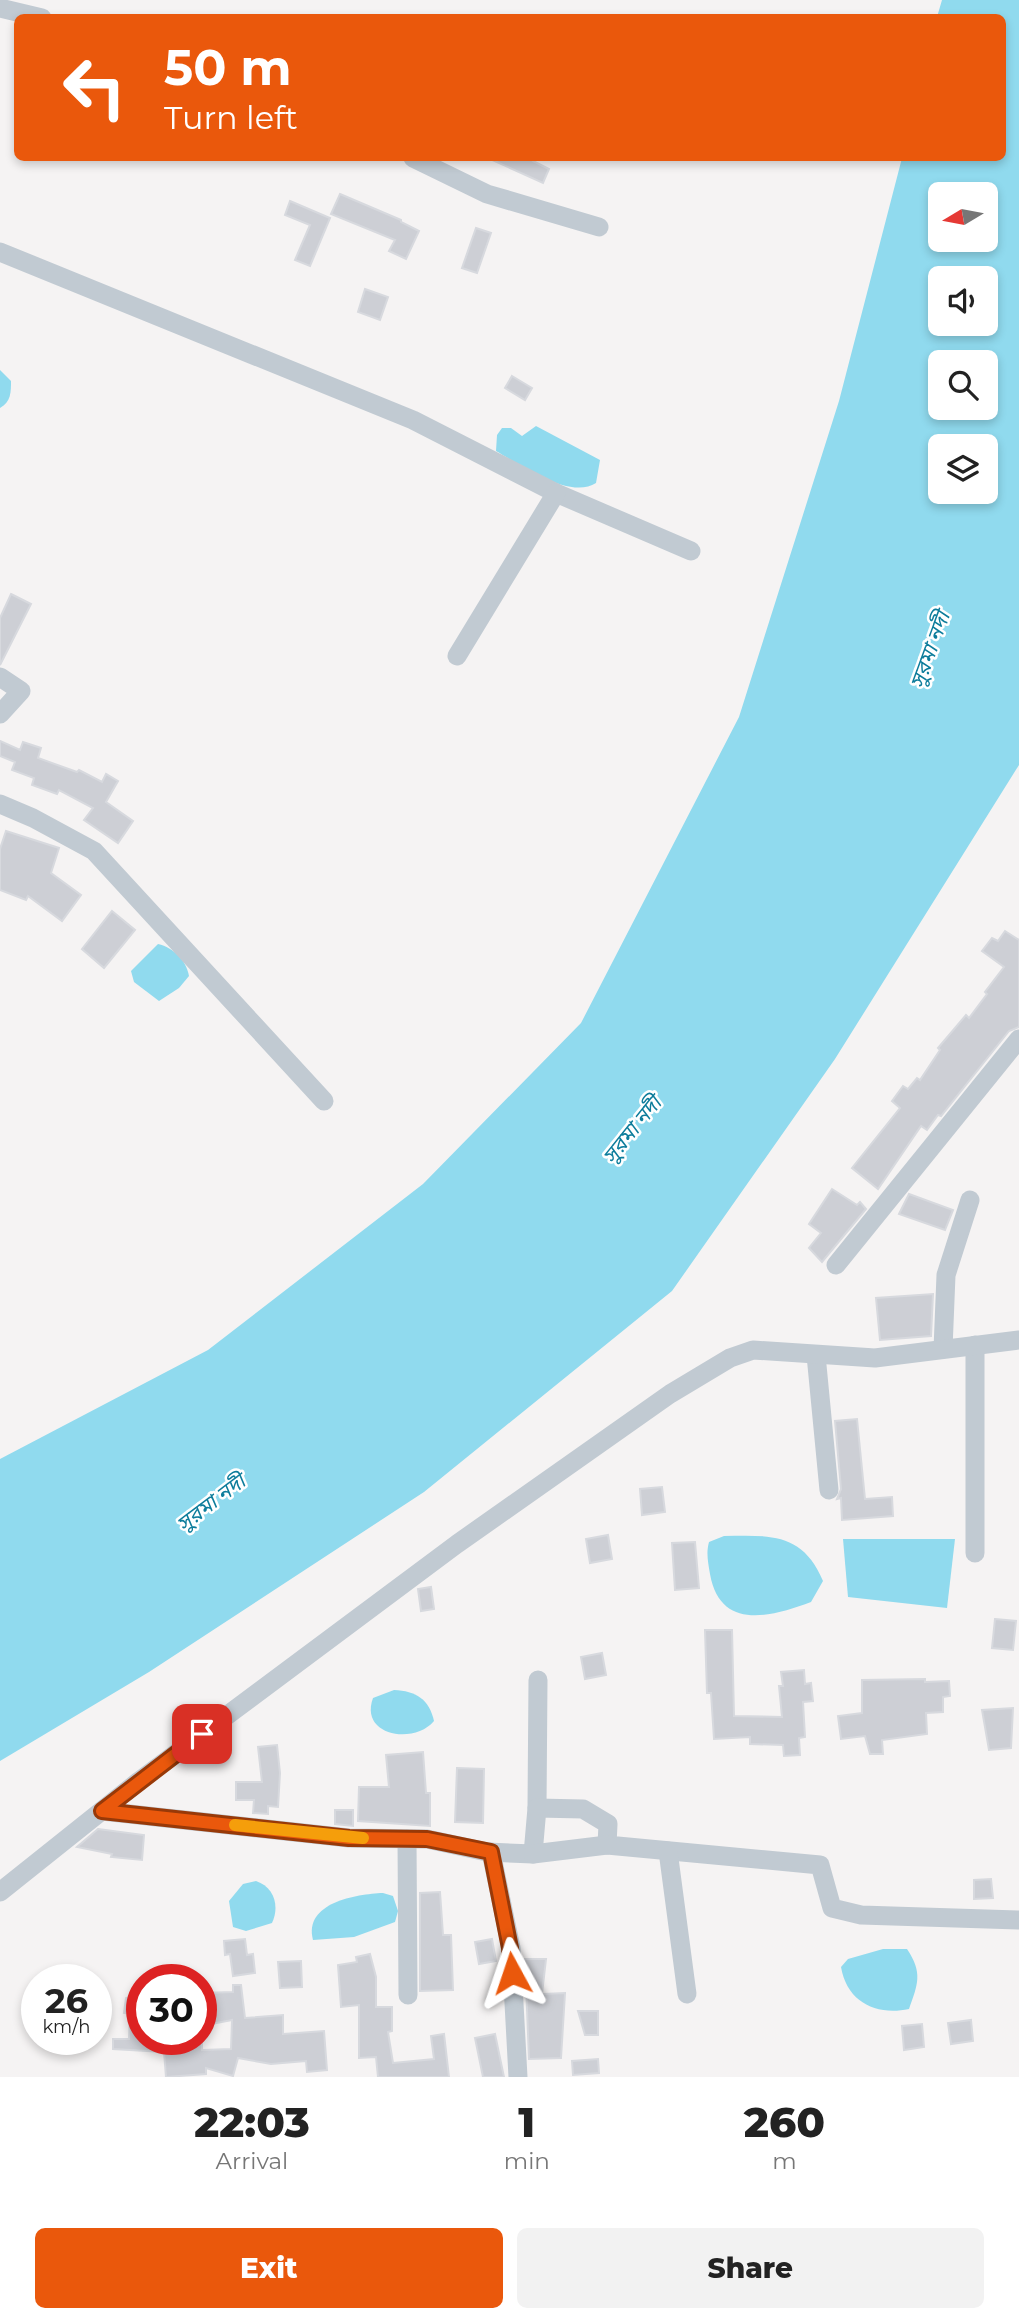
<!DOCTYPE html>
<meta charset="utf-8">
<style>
body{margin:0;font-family:Montserrat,"Noto Sans Bengali",sans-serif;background:#f2f2f2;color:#222;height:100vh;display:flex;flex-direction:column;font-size:26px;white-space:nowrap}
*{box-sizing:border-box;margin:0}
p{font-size:23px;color:#767676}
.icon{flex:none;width:38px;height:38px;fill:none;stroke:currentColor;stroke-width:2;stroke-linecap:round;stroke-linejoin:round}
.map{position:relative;height:2077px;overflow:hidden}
.sheet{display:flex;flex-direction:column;background:#fff;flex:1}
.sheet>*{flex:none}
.banner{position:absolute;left:14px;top:14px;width:992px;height:147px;border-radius:10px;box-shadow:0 4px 10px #0003;background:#ea580c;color:#fff;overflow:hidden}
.needle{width:46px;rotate:260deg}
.buttons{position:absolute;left:928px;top:182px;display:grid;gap:14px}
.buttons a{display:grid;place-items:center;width:70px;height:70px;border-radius:10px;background:#fff;box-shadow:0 4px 10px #0003;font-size:35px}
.speed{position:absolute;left:21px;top:1964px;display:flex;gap:14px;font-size:35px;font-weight:700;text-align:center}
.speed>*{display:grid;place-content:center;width:91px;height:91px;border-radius:50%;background:#fff;box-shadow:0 4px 10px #0003;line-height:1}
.speed small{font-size:18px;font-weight:400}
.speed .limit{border:10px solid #d22;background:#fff;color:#111}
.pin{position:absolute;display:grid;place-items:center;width:60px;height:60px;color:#fff;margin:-30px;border-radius:14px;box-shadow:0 4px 10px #0006}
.me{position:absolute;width:77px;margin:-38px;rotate:355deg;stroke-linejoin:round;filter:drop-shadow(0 0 5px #0008)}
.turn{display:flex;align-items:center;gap:24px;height:147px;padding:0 35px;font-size:32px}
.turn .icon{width:91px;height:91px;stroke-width:2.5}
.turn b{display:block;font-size:49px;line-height:60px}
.eta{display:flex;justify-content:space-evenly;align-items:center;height:119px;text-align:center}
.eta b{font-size:42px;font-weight:800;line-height:49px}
.action{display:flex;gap:14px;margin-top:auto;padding:14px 35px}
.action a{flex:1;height:80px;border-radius:10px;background:#ea580c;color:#fff;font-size:28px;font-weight:800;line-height:80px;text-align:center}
.action a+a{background:#f2f2f2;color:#222}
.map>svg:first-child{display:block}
.water{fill:#90daee;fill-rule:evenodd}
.building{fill:#cdcfd5;stroke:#d7d9de;stroke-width:2}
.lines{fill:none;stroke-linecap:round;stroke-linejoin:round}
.minor{stroke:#c1cad2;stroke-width:19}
.route-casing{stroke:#983908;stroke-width:18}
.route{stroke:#ea580c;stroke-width:12}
.slow{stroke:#f59e0b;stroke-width:12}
.labels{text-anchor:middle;stroke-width:5;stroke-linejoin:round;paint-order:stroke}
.water-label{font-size:21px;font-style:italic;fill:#0c7c9b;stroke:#fff}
</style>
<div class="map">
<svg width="1019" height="2077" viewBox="0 0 1019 2077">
<rect width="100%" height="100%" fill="#f5f3f3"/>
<g class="water">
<path d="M942,0H1019V765L835,1059L672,1291L424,1492L149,1672L0,1761V1459L208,1350L423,1184L581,1023L739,717L839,401L902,158H1003V18L937,17ZM985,194V240H940V194ZM985,278V324H940V278ZM985,362V408H940V362ZM985,446V492H940V446Z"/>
<path d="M0,370L11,381C11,392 11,402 0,408Z"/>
<path d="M536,426L600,460L596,483C570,500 520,465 496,451L497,435L502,428H511L522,436Z"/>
<path d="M158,944C174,948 186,960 189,976L179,988L159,1001L134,982L131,971Z"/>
<path d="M724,1536C771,1535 803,1533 823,1581L811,1602C771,1617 720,1631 710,1574C708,1562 706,1553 709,1542Z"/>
<path d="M843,1539H955L947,1608L848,1597Z"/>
<path d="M394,1690C416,1691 429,1699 434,1721C414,1745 359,1736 373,1698Z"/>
<path d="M256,1881C274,1887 280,1906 272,1923L246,1931L233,1927L229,1901L243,1884Z"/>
<path d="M383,1893L393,1896L398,1911L395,1922L354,1937L313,1940C303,1903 356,1894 383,1893Z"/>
<path d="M883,1949H907C923,1973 918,1984 909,2009C876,2016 847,2002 841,1967L848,1959Z"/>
</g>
<g class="building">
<path d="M488,158H534L533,161L549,169L543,183Z"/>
<path d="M340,194L401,220V222L419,231L406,259L389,251L395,240L331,214Z"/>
<path d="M290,201L330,218L310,266L295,260L310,225L285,215Z"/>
<path d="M476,228L491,233L477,273L462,268Z"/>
<path d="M365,289L388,297L380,320L358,312Z"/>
<path d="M512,376L532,388L525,400L505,388Z"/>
<path d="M11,594L31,604L0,665V618Z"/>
<path d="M0,741L20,750L23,742L41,748L38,758L77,772L79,770L102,782L106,774L118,781L106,802L133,821L118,843L84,820L93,808L59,790L57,794L32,785L34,778L12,770L15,762L0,756Z"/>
<path d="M6,831L59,848L51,873L81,895L62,921L28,896L26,900L0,890V849Z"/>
<path d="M112,911L135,930L104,968L82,949Z"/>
<path d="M1005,931L1019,940V1027L1009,1031L941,1116L938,1115L927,1130L921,1126L878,1189L852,1168L900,1108L892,1101L903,1086L908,1089L917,1078L920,1080L940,1050L938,1048L966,1015L969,1018L987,994L985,992L1004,967L982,951L992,938L998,941Z"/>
<path d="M832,1189L857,1205L860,1202L866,1209L822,1262L809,1248L821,1233L809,1224Z"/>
<path d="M909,1194L953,1210L945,1230L899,1214Z"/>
<path d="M933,1294L931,1336L880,1340L876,1298Z"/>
<path d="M857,1419L865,1499L892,1497L893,1516L842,1520L841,1498L837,1499L841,1489L835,1421Z"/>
<path d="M662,1487L665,1512L642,1515L640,1489Z"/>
<path d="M608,1535L612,1559L590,1563L586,1539Z"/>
<path d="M695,1542L699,1588L675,1590L672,1543Z"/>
<path d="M431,1587L434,1609L421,1611L418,1589Z"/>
<path d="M995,1619L1016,1621L1013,1650L992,1648Z"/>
<path d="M705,1630H732L734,1716L782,1717L779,1686H783L781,1672L804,1670L805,1684L811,1683L813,1701L803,1702L805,1737L799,1738L800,1755L784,1756L783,1745L750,1744V1737L714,1739L711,1693H707Z"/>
<path d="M602,1653L606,1675L585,1679L581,1657Z"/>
<path d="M925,1679V1682L949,1681L950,1696L943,1697V1712L926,1713L927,1734L882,1740L883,1754H870L865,1736L841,1739L838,1716L862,1713V1680Z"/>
<path d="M1013,1708L1011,1748L989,1750L982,1710Z"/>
<path d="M277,1745L280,1773L278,1807L268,1806V1814L253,1813L254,1800H236V1782H262L258,1747Z"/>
<path d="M423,1752L426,1793H430V1826L358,1821L359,1787H389L386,1755Z"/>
<path d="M457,1768L484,1769L483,1823L455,1822Z"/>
<path d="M335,1810H353V1826L335,1824Z"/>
<path d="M98,1829L144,1835L142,1860L111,1857L112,1854L77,1847Z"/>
<path d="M991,1879L993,1898L974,1899V1880Z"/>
<path d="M440,1892L443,1935H451L453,1990L420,1991V1893Z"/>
<path d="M245,1939L247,1955L253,1954L255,1973L233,1976L230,1954L225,1955L224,1941Z"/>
<path d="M492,1939L496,1961L479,1964L475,1942Z"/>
<path d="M370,1954L376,1977V2007H392V2031L388,2032L393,2063L434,2059L431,2036L444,2034L449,2077H378L376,2057L359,2058V2005L341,2007L338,1965L357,1962L356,1957Z"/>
<path d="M525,1959H546L542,1994L565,1993L561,2058L529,2059Z"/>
<path d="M301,1961L302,1987L280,1988L278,1962Z"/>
<path d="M233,1985H241L245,2018L283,2015V2034L324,2031L327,2070L307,2072L306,2061L271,2064L238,2058L233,2076L206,2068V2074L166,2077L164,2052L113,2049V2039H129L130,2014L124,2013L126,1998L131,1997H142V2039H202V2050L231,2049L232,2020L201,2026V1993L233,1992Z"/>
<path d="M578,2011H598V2035H585Z"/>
<path d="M971,2020L973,2041L951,2044L948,2023Z"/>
<path d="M922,2024L924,2047L904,2050L902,2026Z"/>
<path d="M495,2034L504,2077H483L475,2038Z"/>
<path d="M598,2059L599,2073L573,2075L572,2061Z"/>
</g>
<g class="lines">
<g class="minor">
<path d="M0,8L42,18"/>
<path d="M413,158L487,194L599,227"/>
<path d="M0,252L413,420L556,493L691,551"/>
<path d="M457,656L556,493"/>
<path d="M0,677L21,691L0,714"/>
<path d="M0,804L33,818L94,851L324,1101"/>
<path d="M836,1265L1019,1039"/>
<path d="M975,1345V1553"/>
<path d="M943,1349L946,1275L970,1200"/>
<path d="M816,1355L829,1490"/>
<path d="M537,1808L538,1680"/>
<path d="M102,1811L349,1838L427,1839L487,1852L533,1854L537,1808L583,1809L608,1824L607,1845L820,1865L832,1908L861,1915L1019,1920"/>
<path d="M407,1839L408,1995"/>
<path d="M668,1851L687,1994"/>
<path d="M491,1852L511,1948L518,2077"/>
<path d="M533,1854L607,1845"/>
<path d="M0,1892L139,1781L457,1544L670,1394L730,1358L753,1350L875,1358L1019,1340"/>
</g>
</g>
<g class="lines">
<defs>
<path id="route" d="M202,1734L102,1811L349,1838L427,1839L491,1852L510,1948L512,1973"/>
</defs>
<use href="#route" class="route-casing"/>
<use href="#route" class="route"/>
<path class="slow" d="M235,1825L363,1838"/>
</g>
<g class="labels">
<g class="water-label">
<text transform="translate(930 650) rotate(-70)" y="7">সুরমা নদী</text>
<text transform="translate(632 1130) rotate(-51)" y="7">সুরমা নদী</text>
<text transform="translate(211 1503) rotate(-37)" y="7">সুরমা নদী</text>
</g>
</g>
</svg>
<div class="buttons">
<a><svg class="needle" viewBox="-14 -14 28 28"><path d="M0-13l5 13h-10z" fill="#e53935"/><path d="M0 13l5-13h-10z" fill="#767676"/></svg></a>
<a><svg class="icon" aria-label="sound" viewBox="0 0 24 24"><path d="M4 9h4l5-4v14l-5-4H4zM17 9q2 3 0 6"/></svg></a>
<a><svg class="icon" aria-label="search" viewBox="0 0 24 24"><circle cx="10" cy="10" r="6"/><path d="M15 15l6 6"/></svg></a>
<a><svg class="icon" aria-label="layers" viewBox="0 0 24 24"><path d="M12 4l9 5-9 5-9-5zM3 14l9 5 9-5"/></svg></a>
</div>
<div class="speed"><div>26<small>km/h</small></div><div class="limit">30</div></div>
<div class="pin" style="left:202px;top:1734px;background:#d93025"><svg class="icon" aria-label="arrive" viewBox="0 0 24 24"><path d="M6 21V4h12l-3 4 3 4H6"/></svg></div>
<svg class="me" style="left:512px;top:1973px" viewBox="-20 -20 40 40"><path d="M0-17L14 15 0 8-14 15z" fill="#ea580c" stroke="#fff" stroke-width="4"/></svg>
<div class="banner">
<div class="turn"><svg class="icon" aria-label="left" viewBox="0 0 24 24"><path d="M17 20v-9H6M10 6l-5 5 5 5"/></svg><div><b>50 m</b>Turn left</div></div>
</div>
</div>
<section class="sheet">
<div class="eta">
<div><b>22:03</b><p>Arrival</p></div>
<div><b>1</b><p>min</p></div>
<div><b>260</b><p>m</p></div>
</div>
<div class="action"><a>Exit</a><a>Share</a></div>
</section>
